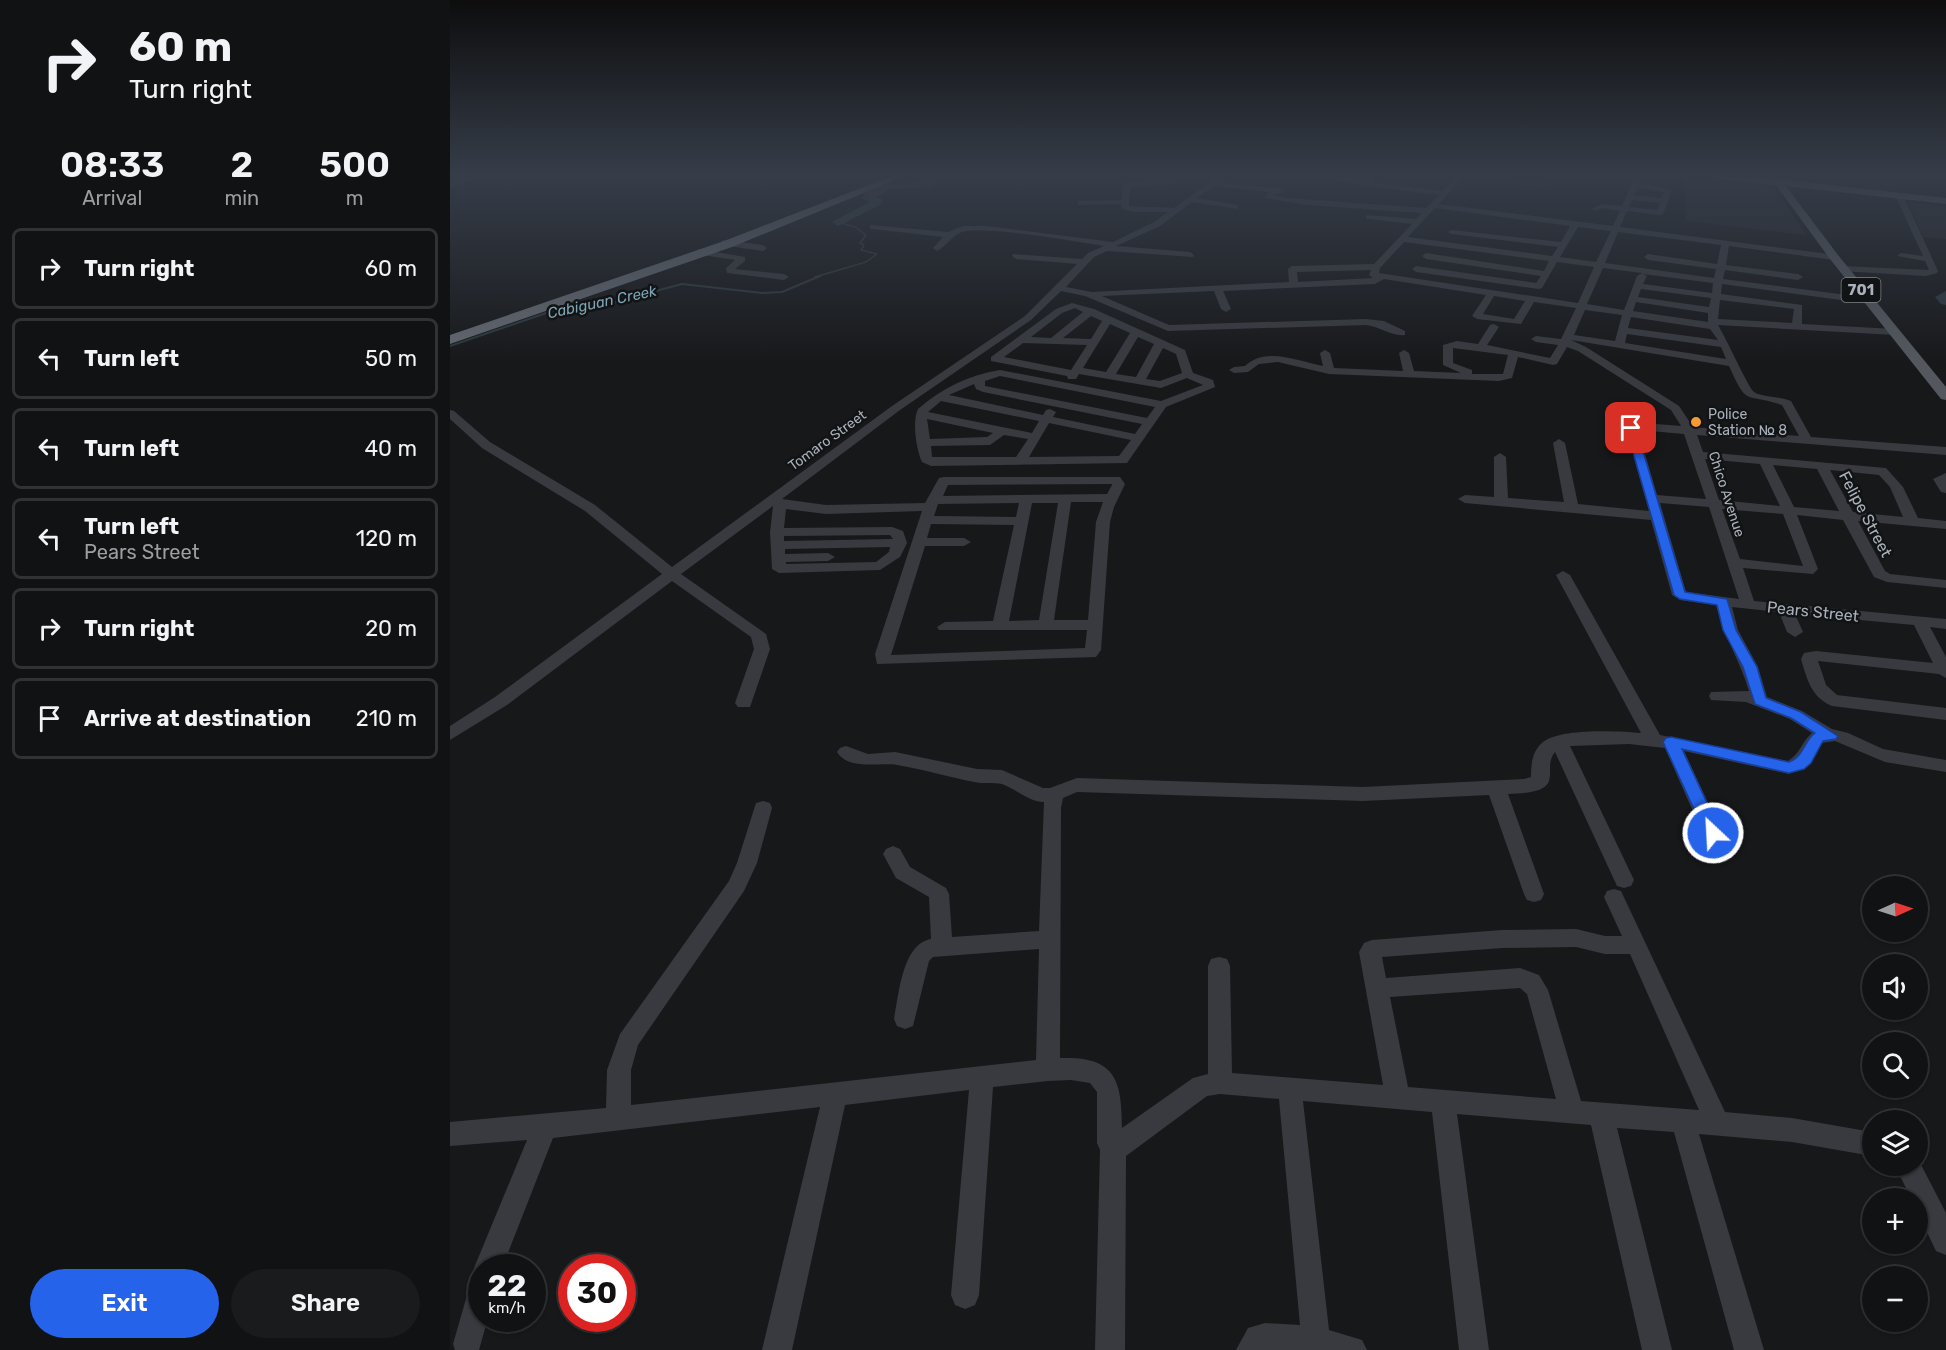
<!DOCTYPE html>
<meta charset="utf-8">
<style>
body{margin:0;font-family:Rubik,sans-serif;background:#1a1b1d;color:#f1f3f6;height:100vh;display:flex;flex-direction:column;font-size:22px;white-space:nowrap}
*{box-sizing:border-box;margin:0}
p{font-size:20px;color:#9c9ea0}
.icon{flex:none;width:33px;height:33px;fill:none;stroke:currentColor;stroke-width:2;stroke-linecap:round;stroke-linejoin:round}
.map{position:relative;flex:1;overflow:hidden}
.panel{display:flex;flex-direction:column;background:#111214;width:450px}
.panel>*{flex:none}
.guide{background:#111214;color:#f1f3f6;overflow:hidden}
.needle{width:39px;rotate:87deg}
.tools{position:absolute;left:1412px;top:876px;display:grid;gap:12px}
.tools a{display:grid;place-items:center;width:66px;height:66px;border-radius:50%;background:#111214;box-shadow:0 2px 4px #0004,0 0 0 2px #303234;font-size:30px}
.speed{position:absolute;left:18px;top:1254px;display:flex;gap:12px;font-size:30px;font-weight:700;text-align:center}
.speed>*{display:grid;place-content:center;width:78px;height:78px;border-radius:50%;background:#111214;box-shadow:0 2px 4px #0004,0 0 0 2px #303234;line-height:1}
.speed small{font-size:15px;font-weight:400}
.speed .limit{border:9px solid #d22;background:#fff;color:#111}
.pin{position:absolute;display:grid;place-items:center;width:51px;height:51px;color:#fff;margin:-26px;border-radius:12px;box-shadow:0 3px 9px #0006}
.me{position:absolute;width:66px;margin:-33px;rotate:335deg;stroke-linejoin:round;filter:drop-shadow(0 0 4px #0008)}
.turn{display:flex;align-items:center;gap:21px;height:126px;padding:0 30px;font-size:27px}
.turn .icon{width:78px;height:78px;stroke-width:2.5}
.turn b{display:block;font-size:42px;line-height:51px}
.eta{display:flex;justify-content:space-evenly;align-items:center;height:102px;text-align:center}
.eta b{font-size:36px;font-weight:600;line-height:42px}
.action{display:flex;gap:12px;margin-top:auto;padding:12px 30px}
.action a{flex:1;height:69px;border-radius:36px;background:#2563eb;color:#fff;font-size:24px;font-weight:600;line-height:69px;text-align:center}
.action a+a{background:#1a1b1d;color:#f1f3f6}
ul{padding:0;list-style:none}
li{display:flex;align-items:center;gap:18px;height:81px;margin:0 12px 9px;padding:0 18px;border:3px solid #303234;border-radius:9px}
li div{flex:1}
li b{display:block;font-size:22px}
li em{font-style:normal}
main{display:flex;flex:1;min-height:0}
.map>svg:first-child{display:block}
.built{fill:#232427}
.lines{fill:none;stroke-linecap:round;stroke-linejoin:round}
.stream-far1{stroke:#2d393e;stroke-width:1.5}
.stream{stroke:#2d393e;stroke-width:2}
.river{fill:#2d393e;fill-rule:evenodd}
.minor{fill:#383a3f;fill-rule:evenodd}
.major{fill:#54585e;fill-rule:evenodd}
.highway{fill:#646970;fill-rule:evenodd}
.route{fill:#2563eb;stroke:#184099;stroke-width:1.5}
.poi-dot{fill:#f79a32;stroke:#121315;stroke-width:2}
.labels{text-anchor:middle;stroke-width:5;stroke-linejoin:round;paint-order:stroke}
.far-poi-label{font-size:14px;fill:#a9b1ba;stroke:#121315;text-anchor:start}
.far-street-label{font-size:14px;fill:#a9b1ba;stroke:#121315}
.shield{fill:#121315;stroke:#7c8288;stroke-width:1.5}
.shield-label{font-size:15px;font-weight:bold;fill:#a9b1ba}
.far-water-label{font-size:15px;font-style:italic;fill:#7fa4b5;stroke:#121315}
.street-label{font-size:16px;fill:#a9b1ba;stroke:#121315}
</style>
<main>
<section class="panel">
<div class="guide">
<div class="turn"><svg class="icon" aria-label="right" viewBox="0 0 24 24"><path d="M7 20v-9h11M14 6l5 5-5 5"/></svg><div><b>60 m</b>Turn right</div></div>
</div>
<div class="eta">
<div><b>08:33</b><p>Arrival</p></div>
<div><b>2</b><p>min</p></div>
<div><b>500</b><p>m</p></div>
</div>
<ul>
<li><svg class="icon" aria-label="right" viewBox="0 0 24 24"><path d="M7 20v-9h11M14 6l5 5-5 5"/></svg><div><b>Turn right</b></div><em>60 m</em></li>
<li><svg class="icon" aria-label="left" viewBox="0 0 24 24"><path d="M17 20v-9H6M10 6l-5 5 5 5"/></svg><div><b>Turn left</b></div><em>50 m</em></li>
<li><svg class="icon" aria-label="left" viewBox="0 0 24 24"><path d="M17 20v-9H6M10 6l-5 5 5 5"/></svg><div><b>Turn left</b></div><em>40 m</em></li>
<li><svg class="icon" aria-label="left" viewBox="0 0 24 24"><path d="M17 20v-9H6M10 6l-5 5 5 5"/></svg><div><b>Turn left</b><p>Pears Street</p></div><em>120 m</em></li>
<li><svg class="icon" aria-label="right" viewBox="0 0 24 24"><path d="M7 20v-9h11M14 6l5 5-5 5"/></svg><div><b>Turn right</b></div><em>20 m</em></li>
<li><svg class="icon" aria-label="arrive" viewBox="0 0 24 24"><path d="M6 21V4h12l-3 4 3 4H6"/></svg><div><b>Arrive at destination</b></div><em>210 m</em></li>
</ul>
<div class="action"><a>Exit</a><a>Share</a></div>
</section>
<div class="map">
<svg width="1496" height="1350" viewBox="0 0 1496 1350">
<rect width="100%" height="100%" fill="#17181a"/>
<g class="built">
<path d="M1017,176H1100L1094,187L1016,178Z"/>
<path d="M1234,177L1323,186L1356,235L1236,221Z"/>
<path d="M1458,202L1496,206V239L1473,237Z"/>
</g>
<g class="lines">
<path class="stream-far1" d="M365,277L416,262L427,254L411,250L414,245L410,243L416,235L405,227L388,222"/>
<path class="stream" d="M0,346L105,310L146,303H161L232,284L312,293L332,292L370,276"/>
<g class="river">
<path d="M484,176H496L480,187L441,189L427,197L433,200L430,205L388,226L382,222L420,202L411,198C436,175 460,190 484,176Z"/>
<path d="M1496,291V305L1491,304L1485,297Z"/>
</g>
<g class="minor">
<path d="M23,176H32L0,188V184Z"/>
<path d="M768,176H776L769,182L833,189V193L823,195L838,198L976,208L989,195L912,185L876,178L880,176L912,180L917,176H924L918,182L993,191L1007,176H1014L989,204L1163,226L1170,211L1152,208L1146,211L1142,209L1151,204L1172,206L1185,176H1192L1189,183L1222,190L1214,213L1210,215L1177,211L1170,227L1387,255V259L1384,260L1279,246L1276,265L1348,274L1353,277L1348,280L1275,270L1273,279L1420,298L1425,301L1420,304L1272,284L1271,294L1352,305V324L1445,329L1450,332L1445,335L1268,325C1275,336 1299,389 1304,392C1314,398 1330,396 1341,401L1361,437L1496,447V455L1247,435L1253,452L1436,468L1453,487L1468,518L1496,521V529L1408,521L1435,571L1440,574L1496,580V588L1437,582L1424,577L1393,520L1347,515L1368,569L1363,574L1293,568L1304,601L1496,619V629L1480,627L1496,657V678L1489,674L1368,661L1376,685L1387,695L1496,708V720L1382,706C1361,697 1357,679 1351,659L1354,653L1366,651L1483,663L1464,625L1345,614L1353,632L1345,637L1337,632L1329,612L1282,607L1288,630L1308,667L1317,697L1352,711L1382,729L1398,733L1433,749L1496,760V772L1435,762L1385,741L1372,743L1358,766L1339,774L1234,751L1280,850L1277,855L1270,858L1263,855L1260,850L1215,748L1179,744L1120,746L1184,880L1181,886L1174,888L1167,886L1105,752C1097,762 1102,770 1099,781C1095,794 1068,793 1058,794L1094,894L1091,900L1084,902L1077,900L1074,894L1039,795L913,801L627,792L613,798L611,808L610,1058C665,1056 672,1079 672,1128L743,1078L758,1074V966L761,959L769,957L777,959L780,966L782,1073L933,1085L909,952L914,943L922,940L1052,930L1126,929L1155,936H1172L1154,897L1157,891L1164,889L1171,891L1275,1112L1342,1118L1422,1132V1156L1342,1142L1249,1134L1314,1350H1284L1224,1132L1167,1128L1222,1350H1192L1141,1125L1007,1114L1039,1350H1009L982,1112L853,1101L879,1330L912,1340L917,1350H786L798,1328L815,1323L850,1325L829,1099L770,1094L757,1096L676,1156L675,1350H645L650,1150L647,1143V1092L640,1083L621,1080L598,1081L543,1087L529,1295L525,1305L515,1309L505,1305L501,1295L519,1090L395,1105L342,1350H312L370,1107L103,1138L52,1268H32V1318H38L29,1350H5L3,1344L22,1278L27,1276L24,1268L77,1140L0,1146V1122L156,1108L157,1070L170,1034L279,881L287,863L306,803L313,801L320,803L322,808L307,863L294,891L188,1045L181,1070V1105L586,1060L589,949L483,957L479,961L463,1026L455,1029L447,1026L444,1019C449,995 452,944 481,939L479,897L446,878L433,854L436,849L443,846L450,849L460,867L496,888L499,894L502,937L589,931L594,802C579,802 566,789 552,784C543,782 533,784 524,782C498,777 473,769 447,765C430,762 399,771 387,752L390,748L396,746L418,754L445,752L527,769L552,770L593,788H600L627,778L913,787L1074,779L1081,777C1081,764 1082,751 1093,742C1112,728 1168,731 1191,733L1106,575L1113,571L1120,575L1210,735L1338,761C1350,754 1352,741 1362,733L1340,719L1296,702L1261,700L1259,696L1261,692L1299,691C1290,661 1274,636 1266,605L1230,600L1222,595L1201,520L1015,503L1008,499L1015,495L1044,497V457L1050,453L1056,457L1058,498L1114,502L1103,443L1109,439L1115,443L1128,504L1199,511L1175,426L1181,422L1231,426L1221,410L1128,351L1117,347L1107,364L1103,365L1068,357L1062,378L1049,381L879,374L828,362L809,364L798,372L784,373L779,370L784,367L795,366C815,346 849,361 873,366L870,353L875,350L880,353L884,368L953,371L949,353L954,350L959,353L964,371L1011,373L993,365V345L1007,341L1028,344L1040,325L1044,324L1049,327L1037,345L1100,358L1108,345L1086,342L1081,339L1086,336L1111,339L1126,308L1084,302L1071,324L1027,319L1022,316L1036,295L934,279L925,284L773,291L781,309L776,312L771,309L764,291L652,296L719,325L916,319L934,321L955,331V335C942,337 929,326 916,325L718,331L635,296L611,291L581,320L450,410L332,499L376,505L475,503L489,478L494,477H670L675,484L664,507L660,522L651,650L646,657L427,664L425,654L472,511L376,514L336,509L334,528L442,527L453,531L457,543L450,557L430,570L329,573L322,569L320,532L323,506L231,574L316,634L320,649L300,707H288L285,703L304,649L301,637L222,581L57,705L0,740V726L45,697L212,574L135,511L32,448L0,419V410L4,411L40,442L145,505L222,567L442,406L575,316L627,264L566,259L562,256L563,254L632,259L638,253L654,246C629,242 531,225 512,232C501,236 497,246 487,251L483,248L493,237L423,229H420V225L498,232L513,226H536L663,242L704,222L718,212H686L672,209L671,204L631,205H628V201L672,200L673,183L724,179L727,183L680,187L679,206L724,208ZM764,186L818,192L815,198L857,205L972,213L966,219L916,215V219H919L962,224L924,264L842,266L838,269L839,282L642,292L616,287L644,257L657,251L743,257L744,255L740,252L666,246L710,226L742,202L788,209V205L747,198ZM1188,188L1214,192L1211,198L1184,195ZM1182,200L1210,203L1207,210L1179,207ZM985,208L1120,226L1111,242L1002,230L998,232L1002,234L1108,247L1102,256L958,237ZM1128,227L1161,231L1146,262L1110,257ZM1168,232L1271,245L1267,264L1198,254L1194,257L1198,260L1266,269L1264,278L1155,263ZM954,242L1099,261L1094,271L976,253L972,256L976,259L1091,276L1086,283L966,266L962,269L966,272L1089,289L1092,288L1107,262L1144,267L1128,303L929,273L930,268ZM1153,268L1192,273L1187,276L1174,310L1137,304ZM921,270L919,275L923,278L848,282L847,272ZM1193,274L1263,283L1262,293L1193,284L1197,276ZM1191,289L1261,298L1259,307L1188,297ZM1044,296L1075,301L1064,319L1033,314ZM1270,300L1344,309L1342,323L1268,319ZM1186,302L1258,313V322L1183,311ZM1135,310L1172,315L1165,341L1124,335ZM1181,317L1260,329L1268,340L1178,328ZM1177,334L1271,347L1276,359L1175,343ZM1121,340L1279,366C1298,408 1294,392 1332,405L1349,436L1243,427L1229,406L1136,347ZM1003,348L1058,355L1053,374H1022V370L1003,363ZM1188,430L1234,434L1256,499L1207,495ZM1255,459L1310,464L1330,506L1269,500ZM1323,465L1367,469L1389,511L1344,507ZM1380,470L1429,475L1440,487L1453,517L1403,512ZM498,485L662,484V485L657,494L493,496ZM621,502H653L646,522L638,620H604ZM569,503L566,517L484,516L488,504ZM582,503H608L589,620L559,621ZM1210,503L1259,507L1289,599L1236,592ZM1272,509L1333,514L1353,566L1290,559ZM481,524L564,525L543,621L495,622L487,627L489,630H637L635,648L441,655L475,546H514L521,542L514,538H477ZM440,535L443,539L334,541V536ZM440,547L439,552L426,562L336,564V562L378,561L385,557L378,553L335,554V549ZM1126,947L1155,954H1180L1249,1110L1131,1101L1098,990L1089,975L1070,968L936,978L932,957L1052,948ZM1070,988L1077,994L1106,1099L958,1087L940,997Z"/>
<path d="M792,176H813L820,178L816,180Z"/>
<path d="M1449,193L1453,195L1488,271L1487,273L1476,276L1390,271L1389,269L1393,266L1479,270L1475,261L1447,256L1451,253L1473,256L1445,195Z"/>
<path d="M274,240L313,245L317,248L313,251L271,245V241Z"/>
<path d="M249,249L295,257V261L285,269L334,274L339,277L334,280L277,273L276,268L285,260L246,254L245,252Z"/>
<path d="M622,303L644,309L735,350L743,373L763,380L765,387L716,407L677,463L481,466L472,462C466,449 462,421 468,409C492,388 519,375 550,370L711,401L753,385L737,378L711,388L629,374L626,379H618L617,376L541,361V357L606,309ZM625,308L633,312L601,338L581,337L612,313ZM641,316L652,321L641,339L613,338ZM660,324L680,333L656,372L633,368ZM688,337L704,344L686,377L666,374ZM573,343L637,345L621,370L554,357ZM713,348L726,354L732,373L710,381L696,379ZM550,376L705,407L697,418L535,386V381ZM524,384L526,389L533,392L692,424L685,434L603,417L606,412L600,409L596,410L593,415L499,395ZM491,401L589,421L582,433L478,412ZM477,419L543,433L537,437L480,439ZM599,423L681,440L669,456L579,457ZM554,435L578,439L566,457H482L481,446L540,445Z"/>
<path d="M1496,473V493L1491,492L1483,479Z"/>
<path d="M1467,1157L1496,1213V1255L1486,1251L1467,1211V1198H1461L1445,1166H1467Z"/>
</g>
<path class="major" d="M1261,176L1328,179L1496,198V204L1336,186L1388,255L1496,387V400L1491,399L1380,259L1326,185L1265,179Z"/>
<path class="highway" d="M442,176H455L282,247L0,344V335L274,241Z"/>
</g>
<linearGradient id="sky" x2="0" y2="1"><stop stop-color="#0d0d0e"/><stop offset="0.48" stop-color="#363d49"/><stop offset="1" stop-color="#363d49" stop-opacity="0"/></linearGradient>
<rect width="1496" height="364" fill="url(#sky)"/>
<path class="route" d="M1178,426L1186,428L1235,592L1277,599L1286,630L1307,667L1316,698L1351,712L1388,736L1386,739L1373,741L1361,763L1354,769L1339,773L1232,749L1271,833L1268,837H1257L1255,833L1213,742L1216,738L1221,737L1339,762C1353,758 1354,741 1365,733L1341,718L1305,704L1293,667L1273,630L1267,605L1230,599L1224,595L1176,428Z"/>
<circle class="poi-dot" cx="1246" cy="422" r="6"/>
<g class="labels">
<g class="far-poi-label">
<text x="1258" y="419">Police<tspan x="1258" dy="16">Station № 8</tspan></text>
</g>
<g class="far-street-label">
<text transform="translate(377 440) rotate(-36)" y="5">Tomaro Street</text>
<text transform="translate(1277 494) rotate(72)" y="5">Chico Avenue</text>
</g>
<rect class="shield" x="1391.5" y="278" width="39" height="24" rx="4.5"/>
<g class="shield-label">
<text x="1411" y="295">701</text>
</g>
<g class="far-water-label">
<text transform="translate(152 302) rotate(-12)" y="5">Cabiguan Creek</text>
</g>
<g class="street-label">
<text transform="translate(1416 514) rotate(62)" y="6">Felipe Street</text>
<text transform="translate(1363 611) rotate(6)" y="6">Pears Street</text>
</g>
</g>
</svg>
<div class="tools">
<a><svg class="needle" viewBox="-14 -14 28 28"><path d="M0-13l5 13h-10z" fill="#e53935"/><path d="M0 13l5-13h-10z" fill="#9c9ea0"/></svg></a>
<a><svg class="icon" aria-label="sound" viewBox="0 0 24 24"><path d="M4 9h4l5-4v14l-5-4H4zM17 9q2 3 0 6"/></svg></a>
<a><svg class="icon" aria-label="search" viewBox="0 0 24 24"><circle cx="10" cy="10" r="6"/><path d="M15 15l6 6"/></svg></a>
<a><svg class="icon" aria-label="layers" viewBox="0 0 24 24"><path d="M12 4l9 5-9 5-9-5zM3 14l9 5 9-5"/></svg></a>
<a>+</a>
<a>−</a>
</div>
<div class="speed"><div>22<small>km/h</small></div><div class="limit">30</div></div>
<div class="pin" style="left:1181px;top:428px;background:#d93025"><svg class="icon" aria-label="arrive" viewBox="0 0 24 24"><path d="M6 21V4h12l-3 4 3 4H6"/></svg></div>
<svg class="me" style="left:1263px;top:833px" viewBox="-20 -20 40 40"><circle r="17" fill="#2563eb" stroke="#fff" stroke-width="3"/><path d="M0-11L8 9 0 5-8 9z" fill="#fff"/></svg>
</div>
</main>
